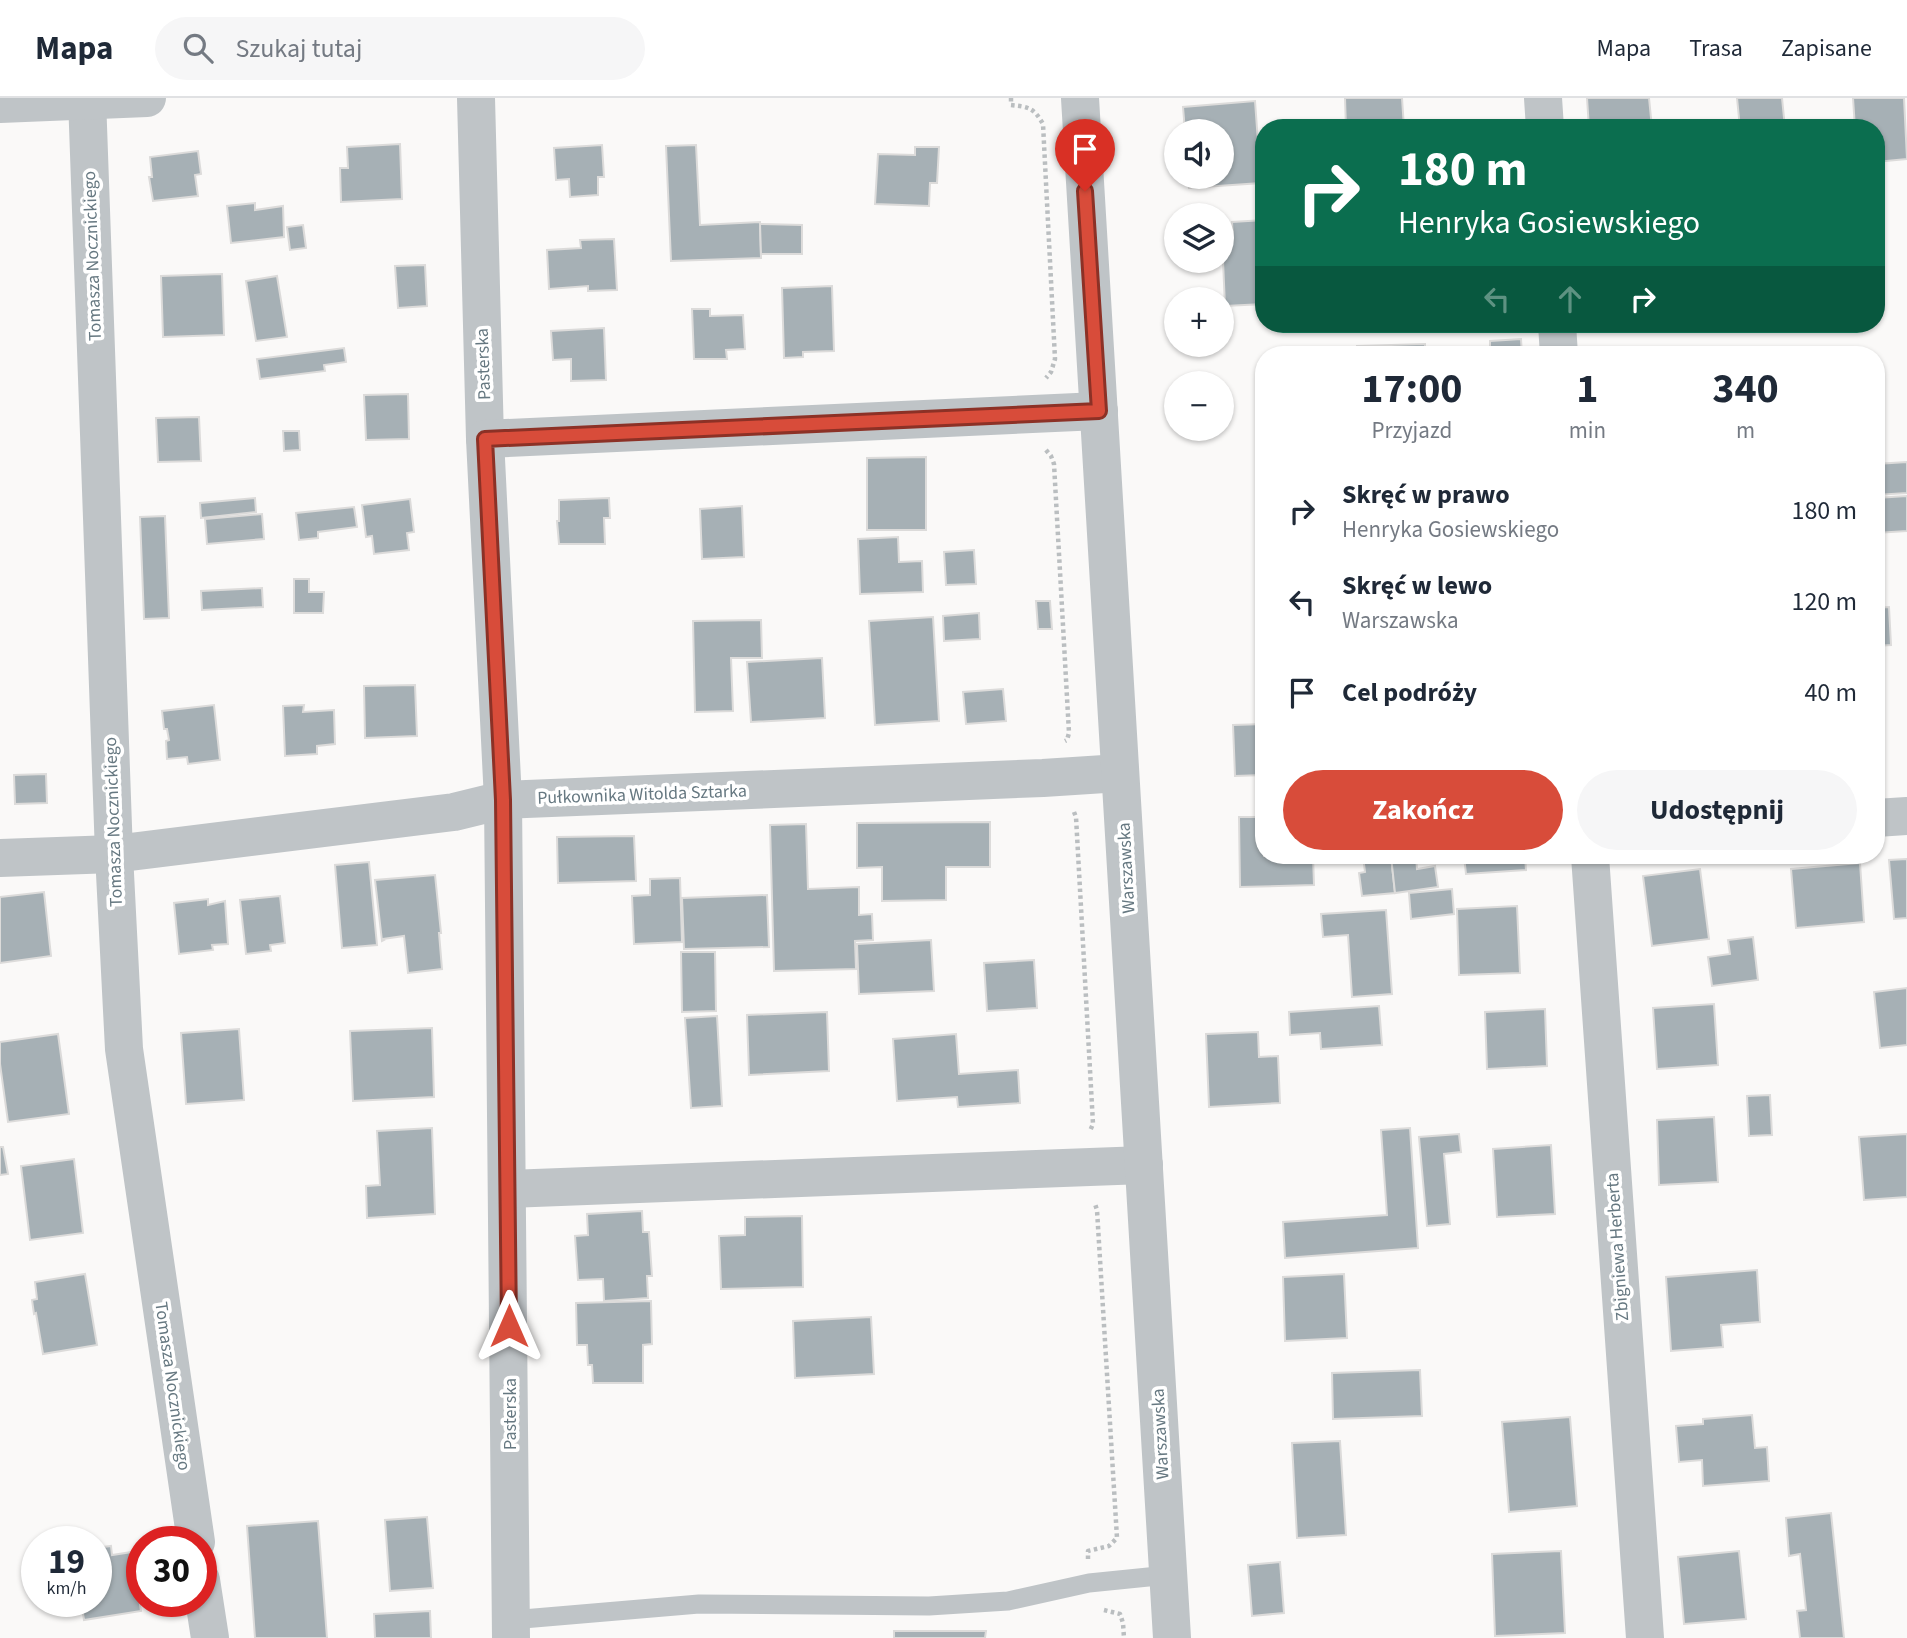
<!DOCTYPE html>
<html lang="pl">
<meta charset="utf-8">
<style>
body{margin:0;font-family:"Source Sans 3",sans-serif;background:#f6f6f7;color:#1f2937;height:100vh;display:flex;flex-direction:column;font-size:26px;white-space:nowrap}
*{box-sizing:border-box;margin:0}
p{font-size:23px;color:#747a83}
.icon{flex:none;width:38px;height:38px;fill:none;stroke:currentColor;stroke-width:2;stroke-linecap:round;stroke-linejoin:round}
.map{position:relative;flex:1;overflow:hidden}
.panel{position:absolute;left:1255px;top:248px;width:630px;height:518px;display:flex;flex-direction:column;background:#fff;border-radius:28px;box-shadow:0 2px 5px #0004}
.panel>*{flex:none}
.hud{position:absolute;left:1255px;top:21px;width:630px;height:214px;border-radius:28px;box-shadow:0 2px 5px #0004;background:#0b6e4f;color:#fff;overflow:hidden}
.buttons{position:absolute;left:1164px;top:21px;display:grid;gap:14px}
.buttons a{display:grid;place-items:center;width:70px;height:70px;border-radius:50%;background:#fff;box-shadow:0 2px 5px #0004;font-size:35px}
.speed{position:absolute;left:21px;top:1428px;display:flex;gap:14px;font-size:35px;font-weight:700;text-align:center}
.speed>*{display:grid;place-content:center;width:91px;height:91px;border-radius:50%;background:#fff;box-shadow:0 2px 5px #0004;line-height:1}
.speed small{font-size:18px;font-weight:400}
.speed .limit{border:10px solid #d22;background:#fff;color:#111}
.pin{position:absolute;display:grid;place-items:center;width:60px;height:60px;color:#fff;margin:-72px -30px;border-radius:50% 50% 50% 0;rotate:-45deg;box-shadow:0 0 7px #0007}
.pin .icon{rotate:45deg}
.me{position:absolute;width:77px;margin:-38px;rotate:0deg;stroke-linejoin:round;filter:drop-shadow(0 0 5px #0008)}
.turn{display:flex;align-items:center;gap:24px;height:147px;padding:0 28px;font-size:32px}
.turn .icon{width:91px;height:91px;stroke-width:2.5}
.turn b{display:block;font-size:49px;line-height:60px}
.lanes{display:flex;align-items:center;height:66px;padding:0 28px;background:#0003;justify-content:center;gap:35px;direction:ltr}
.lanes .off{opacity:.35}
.eta{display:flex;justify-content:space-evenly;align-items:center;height:119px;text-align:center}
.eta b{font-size:42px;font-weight:700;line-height:49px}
.action{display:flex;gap:14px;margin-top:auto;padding:14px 28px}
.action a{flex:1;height:80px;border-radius:42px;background:#d84c3a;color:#fff;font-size:28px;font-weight:700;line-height:80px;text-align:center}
.action a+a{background:#f6f6f7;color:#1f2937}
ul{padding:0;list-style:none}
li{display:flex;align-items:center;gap:21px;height:91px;padding:0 28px}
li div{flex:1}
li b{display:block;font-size:26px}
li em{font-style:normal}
header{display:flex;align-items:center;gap:42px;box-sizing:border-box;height:98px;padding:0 35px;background:#fff;border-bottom:2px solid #e0e1e3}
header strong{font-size:33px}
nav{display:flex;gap:38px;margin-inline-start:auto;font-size:24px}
.search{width:490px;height:63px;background:#f6f6f7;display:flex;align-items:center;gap:18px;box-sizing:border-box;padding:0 24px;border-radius:38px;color:#747a83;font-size:26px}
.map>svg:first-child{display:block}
.building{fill:#a6b0b5;stroke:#dcdbda;stroke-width:2}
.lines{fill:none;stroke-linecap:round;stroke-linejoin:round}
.path{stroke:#babec0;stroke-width:4.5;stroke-dasharray:3.5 3.5;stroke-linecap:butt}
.service{stroke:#bfc4c7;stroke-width:19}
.minor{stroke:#bfc4c7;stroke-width:38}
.tertiary{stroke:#bfc4c7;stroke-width:38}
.route-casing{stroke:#8c3126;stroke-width:18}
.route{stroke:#d84c3a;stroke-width:12}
.labels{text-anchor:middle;stroke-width:7;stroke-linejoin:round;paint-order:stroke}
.street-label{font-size:18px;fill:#667881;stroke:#fff}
</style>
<header>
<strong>Mapa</strong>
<div class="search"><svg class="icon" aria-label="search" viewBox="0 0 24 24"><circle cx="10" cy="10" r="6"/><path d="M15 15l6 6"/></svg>Szukaj tutaj</div>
<nav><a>Mapa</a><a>Trasa</a><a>Zapisane</a></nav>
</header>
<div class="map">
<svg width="1907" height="1540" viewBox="0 0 1907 1540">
<rect width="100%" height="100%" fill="#faf9f8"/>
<g class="building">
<path d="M1345,0H1402L1404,30H1346Z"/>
<path d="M1587,0H1649L1652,30H1589Z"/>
<path d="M1737,0H1782L1785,30H1740Z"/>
<path d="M1853,0H1904L1907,61L1876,64V30H1855Z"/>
<path d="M1255,3L1261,85L1189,90L1188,79H1222V33H1185L1183,9Z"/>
<path d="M400,46L402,101L341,104L340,70H348L347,49Z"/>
<path d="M602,47L604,79H598V97L570,99L569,81L556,82L554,50Z"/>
<path d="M696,47L700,127L760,124L761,160L671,163L666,48Z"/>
<path d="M915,49H939L937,85H930L929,108L875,106L878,56L915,57Z"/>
<path d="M198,53L201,76L195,77L198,98L153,103L149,79H152L150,59Z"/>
<path d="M255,105V112L283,108L284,139L231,145L227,108Z"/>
<path d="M1264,122V206L1225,208L1222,140L1233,139L1232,124Z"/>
<path d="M760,126L802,127V156H761Z"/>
<path d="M303,127L306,150L290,152L287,129Z"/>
<path d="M614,141L617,192L588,193V188L549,191L547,152L581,150L580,142Z"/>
<path d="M425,167L427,208L398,210L395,168Z"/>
<path d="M222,176L224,237L163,239L161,178Z"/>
<path d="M277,178L287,239L256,243L246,183Z"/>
<path d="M832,188L834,253L803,254V259L784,260L782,190Z"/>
<path d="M692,211H710V218L743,217L745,251L726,252L727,261H694Z"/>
<path d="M604,230L606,282L571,283V261L553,262L551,233Z"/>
<path d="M1521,241L1522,257H1490V243Z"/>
<path d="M1425,246V257H1357V248Z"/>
<path d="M1798,249V257H1733V253Z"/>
<path d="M344,250L346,264L324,267L325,273L260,281L257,261Z"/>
<path d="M1721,252L1722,257H1683V254Z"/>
<path d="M408,296L409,341L366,342L364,297Z"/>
<path d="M199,319L201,363L158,364L156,320Z"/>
<path d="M283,333H299L300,352L284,353Z"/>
<path d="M926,359V432H867V360Z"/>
<path d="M1907,364V395L1876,397V366Z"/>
<path d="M1907,398V433L1876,435V400Z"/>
<path d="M255,400L256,414L201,420L200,405Z"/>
<path d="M609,400L610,420H604L605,446H559L557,423H559V402Z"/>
<path d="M410,401L414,434L407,435L409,452L374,456L372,438L366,439L362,407Z"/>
<path d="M742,408L744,459L702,461L700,411Z"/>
<path d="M354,409L357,429L318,434V440L299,442L296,415Z"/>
<path d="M262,416L264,441L207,446L205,421Z"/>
<path d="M165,418L169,520L144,521L140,419Z"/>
<path d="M898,439L899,464L922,463L923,494L860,496L858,441Z"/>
<path d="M974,452L976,486L946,487L944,454Z"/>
<path d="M294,481H309V494H324L323,515H294Z"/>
<path d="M262,490L263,509L202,512L201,493Z"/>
<path d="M1036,503H1050L1052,531H1038Z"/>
<path d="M1889,509L1891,547L1876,548V510Z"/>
<path d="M979,515L980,541L944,543L943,518Z"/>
<path d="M933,519L939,623L875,627L869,523Z"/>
<path d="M761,522L762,560H731L733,613L695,614L693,523Z"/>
<path d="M822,560L825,620L751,624L747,564Z"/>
<path d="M415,587L417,638L365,640L364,588Z"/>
<path d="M1003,591L1006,623L966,626L963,594Z"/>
<path d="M214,607L220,662L188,666L187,659L167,661L166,643L169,642L167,631H164L162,613Z"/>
<path d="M304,607L303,614L334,612L335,646L317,648V656L285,658L283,608Z"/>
<path d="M1264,626V677L1235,678L1233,627Z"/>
<path d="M46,676L47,705L15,706L14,677Z"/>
<path d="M1239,719H1264V758H1313L1314,787L1240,789Z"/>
<path d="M990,724V769H946V802L882,803V769L857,770V725Z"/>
<path d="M806,726L808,791L859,789V817L872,816L873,842L855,843L856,871L774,873L770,727Z"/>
<path d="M634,738L636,783L558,785L557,739Z"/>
<path d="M1363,758H1391L1395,795L1362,798L1359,775L1365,774Z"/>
<path d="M1391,758H1416L1417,771L1435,768L1438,789L1395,795Z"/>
<path d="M1464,758H1525L1526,772L1466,776Z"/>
<path d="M1907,761V820L1894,821L1889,762Z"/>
<path d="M369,764L377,847L342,850L335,767Z"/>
<path d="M1860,765L1864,824L1796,830L1791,771Z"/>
<path d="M1700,771L1709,841L1652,848L1643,778Z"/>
<path d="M435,777L441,835H439L442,871L408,875L404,838L383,841L384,842L382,843L375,782Z"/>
<path d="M680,780L682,844L634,846L632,798L650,797V781Z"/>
<path d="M1452,791L1454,816L1411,821L1409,795Z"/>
<path d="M44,794L51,858L0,865V799Z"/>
<path d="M767,797L769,849L684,851L682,800Z"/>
<path d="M280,798L285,845L270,847L271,853L246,856L240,802Z"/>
<path d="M208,801V807L225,803L228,846L212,847L213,852L179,856L174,805Z"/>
<path d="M1517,808L1520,875L1459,877L1457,811Z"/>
<path d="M1386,812L1392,896L1352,899L1348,837L1323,839L1321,816Z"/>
<path d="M1753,839L1758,882L1712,888L1708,859L1730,856L1728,842Z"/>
<path d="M931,842L934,893L859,896L857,846Z"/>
<path d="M681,854H715L716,913L682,914Z"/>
<path d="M1034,862L1037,910L987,913L984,865Z"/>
<path d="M1907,890V947L1880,950L1874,894Z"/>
<path d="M1714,906L1718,967L1657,971L1653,910Z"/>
<path d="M1379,908L1382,947L1321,951L1320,935L1290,937L1289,914Z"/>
<path d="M1545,911L1547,968L1487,971L1485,914Z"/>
<path d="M827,914L829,973L749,977L747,917Z"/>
<path d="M717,918L722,1008L691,1010L685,920Z"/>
<path d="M432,930L434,999L353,1003L350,933Z"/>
<path d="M239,931L244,1002L186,1006L181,935Z"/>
<path d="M1258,934L1259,959L1278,958L1280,1005L1209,1009L1206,936Z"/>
<path d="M58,936L69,1016L8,1024L0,966V944Z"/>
<path d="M956,936L959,976L1018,972L1020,1005L958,1009L957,999L897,1003L893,941Z"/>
<path d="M1770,997L1772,1037L1749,1038L1747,998Z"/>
<path d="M1714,1019L1718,1084L1659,1087L1657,1022Z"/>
<path d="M432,1030L435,1116L367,1120L366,1088L380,1087L377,1033Z"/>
<path d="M1410,1030L1418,1150L1285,1160L1283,1124L1387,1117L1381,1032Z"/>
<path d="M1459,1036L1461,1054L1444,1056L1450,1126L1427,1128L1419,1039Z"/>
<path d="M1907,1036V1099L1864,1102L1859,1039Z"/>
<path d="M1551,1047L1555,1116L1497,1119L1493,1051Z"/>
<path d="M0,1049H3L8,1076L0,1077Z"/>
<path d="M74,1061L83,1135L30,1142L21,1068Z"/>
<path d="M642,1113L643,1134H649L652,1178H647L648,1200L604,1203L603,1181L578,1182L575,1138L588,1137L587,1116Z"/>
<path d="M802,1118L803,1189L721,1191L719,1138L745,1137V1119Z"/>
<path d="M1757,1172L1760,1224L1721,1227L1723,1249L1671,1253L1666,1179Z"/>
<path d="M85,1176L97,1247L43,1256L36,1215L34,1216L32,1202L37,1201L35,1184Z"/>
<path d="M1344,1176L1347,1240L1285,1243L1283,1179Z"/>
<path d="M651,1203L652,1246L643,1247V1285H593L592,1267H588L587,1247H577L576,1205Z"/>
<path d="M871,1219L874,1276L795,1280L793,1223Z"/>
<path d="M1420,1272L1422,1318L1333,1321L1332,1275Z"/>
<path d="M1752,1317L1755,1350L1767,1349L1769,1383L1703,1388L1702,1362L1679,1364L1676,1328L1703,1326V1321Z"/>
<path d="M1570,1319L1577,1408L1509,1414L1502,1324Z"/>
<path d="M1340,1343L1346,1437L1297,1440L1292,1345Z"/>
<path d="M1831,1415L1844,1540H1800L1797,1513L1806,1512L1800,1456L1789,1458L1786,1420Z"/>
<path d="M427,1419L433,1490L390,1493L385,1422Z"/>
<path d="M318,1423L327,1540H255L247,1428Z"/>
<path d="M111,1448L112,1457L132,1454L141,1513L84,1522L81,1503H96V1450Z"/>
<path d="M1561,1453L1565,1535L1495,1538L1492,1456Z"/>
<path d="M1739,1453L1746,1521L1684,1526L1678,1459Z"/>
<path d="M1280,1464L1284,1515L1252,1518L1248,1467Z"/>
<path d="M430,1513L431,1540H375L374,1516Z"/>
<path d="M894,1533H986L985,1540H894Z"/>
</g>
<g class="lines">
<g class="path">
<path d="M1011,0V7C1029,9 1034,10 1043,26L1055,261L1051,274L1046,280"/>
<path d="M1046,352L1051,358L1054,366L1069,635L1067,642L1065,643"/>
<path d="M1074,714L1076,719L1093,1026L1090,1033"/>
<path d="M1088,1461V1453L1109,1448L1117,1440L1097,1112L1095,1106"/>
<path d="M1104,1512L1120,1516L1123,1525L1124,1540"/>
</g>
<path class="service" d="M511,1522L699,1506L929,1508L1008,1503L1089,1485L1168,1477"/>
<g class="minor">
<path d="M87,0L114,756L124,951L196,1444"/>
<path d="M476,0L485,341L503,702L511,1540"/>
<path d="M1543,0L1545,30"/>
<path d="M0,6L147,0"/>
<path d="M1557,226L1559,257"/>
<path d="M485,341L1099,313"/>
<path d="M1876,720L1907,718"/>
<path d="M1590,758L1645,1540"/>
<path d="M0,760L114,756L454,714L503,702L1043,680L1120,675"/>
<path d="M508,1091L1144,1067"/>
<path d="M201,1482L210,1540"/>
</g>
<path class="tertiary" d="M1080,0L1172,1540"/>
</g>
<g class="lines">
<defs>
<path id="route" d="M509,1228L503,702L485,341L1099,313L1085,93"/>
</defs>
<use href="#route" class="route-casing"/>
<use href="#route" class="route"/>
</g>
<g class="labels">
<g class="street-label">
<text transform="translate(92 158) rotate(-92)" y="6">Tomasza Nocznickiego</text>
<text transform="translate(483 266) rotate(-92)" y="6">Pasterska</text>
<text transform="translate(642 696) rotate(-2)" y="6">Pułkownika Witolda Sztarka</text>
<text transform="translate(113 724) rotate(-92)" y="6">Tomasza Nocznickiego</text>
<text transform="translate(1126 770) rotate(-93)" y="6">Warszawska</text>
<text transform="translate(1617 1149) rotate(-94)" y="6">Zbigniewa Herberta</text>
<text transform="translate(173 1288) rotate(82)" y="6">Tomasza Nocznickiego</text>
<text transform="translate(510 1316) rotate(-90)" y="6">Pasterska</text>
<text transform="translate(1160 1336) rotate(-93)" y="6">Warszawska</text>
</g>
</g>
</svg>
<div class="buttons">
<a><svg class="icon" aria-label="sound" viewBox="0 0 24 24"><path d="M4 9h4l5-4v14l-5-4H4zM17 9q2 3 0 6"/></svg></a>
<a><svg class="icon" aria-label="layers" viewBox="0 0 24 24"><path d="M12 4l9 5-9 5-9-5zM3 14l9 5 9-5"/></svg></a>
<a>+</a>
<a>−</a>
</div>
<div class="speed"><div>19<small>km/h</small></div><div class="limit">30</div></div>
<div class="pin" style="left:1085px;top:93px;background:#d93025"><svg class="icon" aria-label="arrive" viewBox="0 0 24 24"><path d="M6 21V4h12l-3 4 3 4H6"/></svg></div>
<svg class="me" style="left:509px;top:1228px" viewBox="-20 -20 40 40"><path d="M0-17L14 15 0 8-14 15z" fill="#d84c3a" stroke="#fff" stroke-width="4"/></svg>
<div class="hud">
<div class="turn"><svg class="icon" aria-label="right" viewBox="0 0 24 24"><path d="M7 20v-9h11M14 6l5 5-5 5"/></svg><div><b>180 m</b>Henryka Gosiewskiego</div></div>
<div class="lanes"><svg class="icon off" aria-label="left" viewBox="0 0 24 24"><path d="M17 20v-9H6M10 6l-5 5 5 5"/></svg><svg class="icon off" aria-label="ahead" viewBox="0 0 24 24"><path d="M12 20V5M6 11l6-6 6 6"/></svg><svg class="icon" aria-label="right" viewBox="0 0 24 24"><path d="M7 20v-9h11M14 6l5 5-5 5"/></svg></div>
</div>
<section class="panel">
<div class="eta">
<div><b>17:00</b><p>Przyjazd</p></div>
<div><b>1</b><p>min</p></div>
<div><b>340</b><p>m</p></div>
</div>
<ul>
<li><svg class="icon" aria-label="right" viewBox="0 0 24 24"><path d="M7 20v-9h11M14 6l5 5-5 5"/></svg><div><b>Skręć w prawo</b><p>Henryka Gosiewskiego</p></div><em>180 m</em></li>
<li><svg class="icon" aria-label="left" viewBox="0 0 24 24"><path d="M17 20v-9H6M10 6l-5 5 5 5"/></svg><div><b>Skręć w lewo</b><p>Warszawska</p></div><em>120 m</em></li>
<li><svg class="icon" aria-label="arrive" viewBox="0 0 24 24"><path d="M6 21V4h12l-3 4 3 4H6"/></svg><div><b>Cel podróży</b></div><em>40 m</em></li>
</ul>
<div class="action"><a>Zakończ</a><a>Udostępnij</a></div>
</section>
</div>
